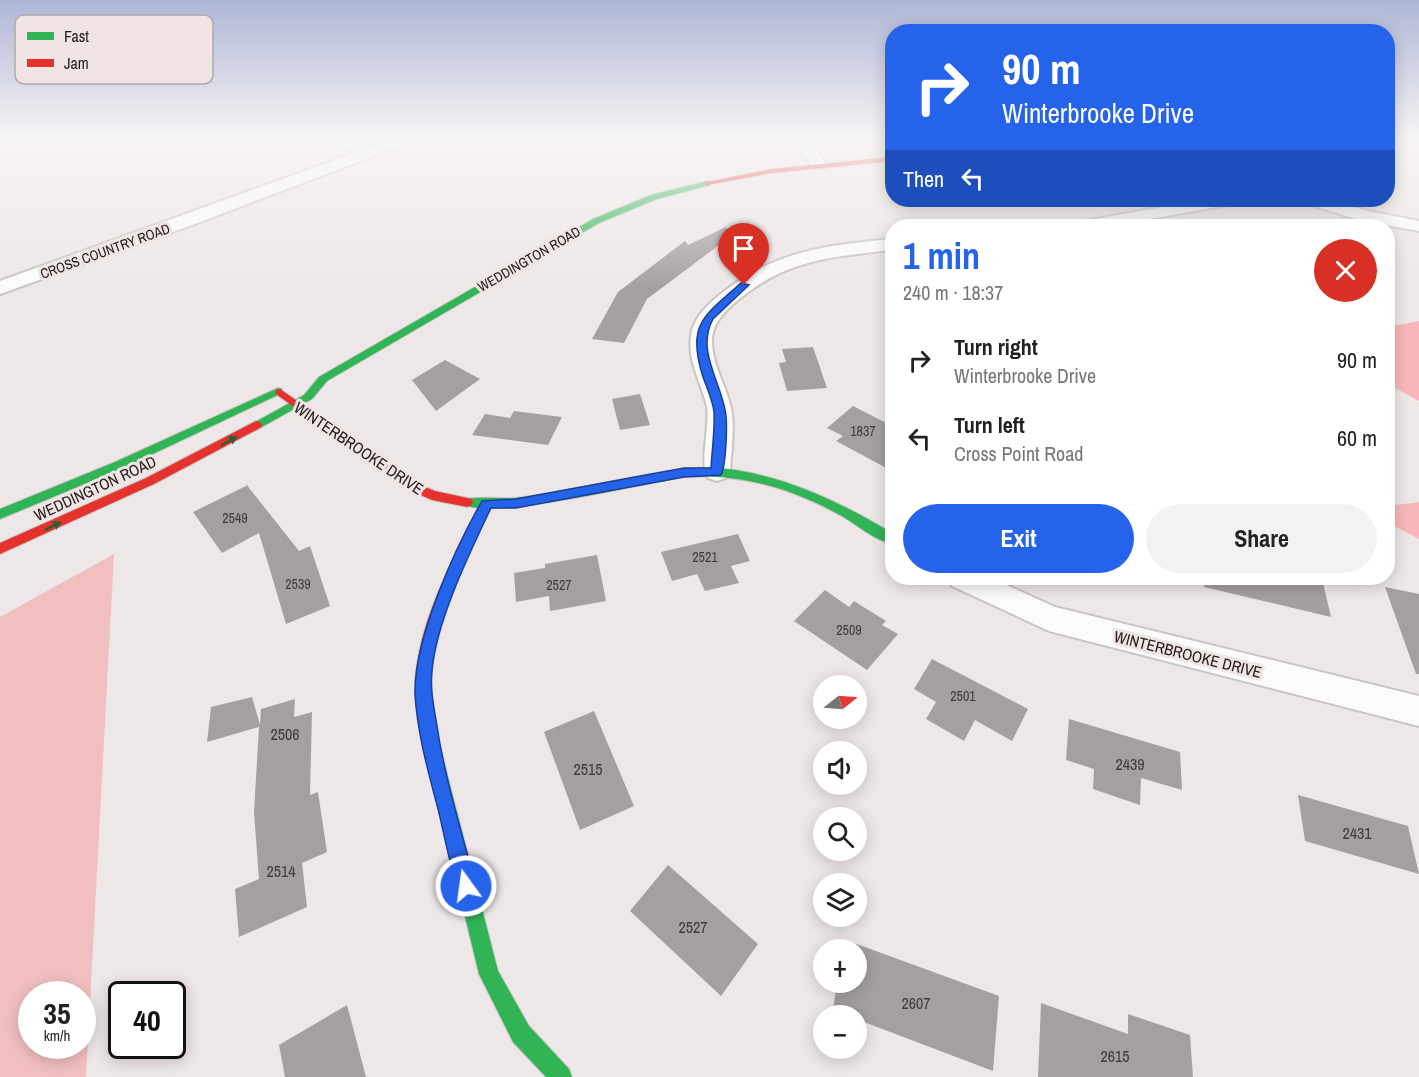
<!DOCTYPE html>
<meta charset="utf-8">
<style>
body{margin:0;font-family:"Archivo Narrow",sans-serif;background:#f2f2f2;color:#222;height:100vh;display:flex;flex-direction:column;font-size:22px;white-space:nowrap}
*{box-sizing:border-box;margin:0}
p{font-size:20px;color:#767676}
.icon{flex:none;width:33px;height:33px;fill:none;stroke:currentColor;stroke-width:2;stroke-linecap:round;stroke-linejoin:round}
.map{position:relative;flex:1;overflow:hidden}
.panel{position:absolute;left:885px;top:219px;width:510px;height:366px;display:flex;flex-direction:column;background:#fff;border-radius:24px;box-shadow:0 3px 15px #0003}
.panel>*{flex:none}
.top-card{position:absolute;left:885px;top:24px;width:510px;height:183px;border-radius:24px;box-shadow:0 3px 15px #0003;background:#2563eb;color:#fff;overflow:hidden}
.needle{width:39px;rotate:73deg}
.controls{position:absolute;left:813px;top:675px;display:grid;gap:12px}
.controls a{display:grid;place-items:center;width:54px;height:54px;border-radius:50%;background:#fff;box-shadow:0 3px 15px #0003;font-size:30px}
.speed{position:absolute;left:18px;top:981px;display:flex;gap:12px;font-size:30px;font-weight:700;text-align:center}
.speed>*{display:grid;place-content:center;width:78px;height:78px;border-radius:50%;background:#fff;box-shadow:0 3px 15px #0003;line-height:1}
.speed small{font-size:15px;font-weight:400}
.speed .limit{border:3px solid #111;border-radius:9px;background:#fff;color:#111}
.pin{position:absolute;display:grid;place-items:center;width:51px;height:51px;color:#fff;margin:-62px -26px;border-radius:50% 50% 50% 0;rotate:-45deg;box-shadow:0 0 6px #0007}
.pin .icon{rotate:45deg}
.me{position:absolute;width:66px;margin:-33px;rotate:346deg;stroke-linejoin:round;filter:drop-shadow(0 0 4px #0008)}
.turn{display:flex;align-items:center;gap:21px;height:126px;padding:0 18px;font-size:27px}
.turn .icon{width:78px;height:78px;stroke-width:2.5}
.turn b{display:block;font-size:42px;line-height:51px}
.then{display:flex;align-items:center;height:57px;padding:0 18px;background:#0003;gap:12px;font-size:22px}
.round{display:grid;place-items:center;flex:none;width:63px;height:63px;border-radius:32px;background:#f2f2f2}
.headline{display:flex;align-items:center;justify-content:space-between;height:102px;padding:0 18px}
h1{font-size:36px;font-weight:700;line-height:45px;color:#2563eb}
.primary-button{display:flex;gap:12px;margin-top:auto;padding:12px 18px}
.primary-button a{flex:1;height:69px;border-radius:36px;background:#2563eb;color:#fff;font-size:24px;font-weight:700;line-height:69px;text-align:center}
.primary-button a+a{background:#f2f2f2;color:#222}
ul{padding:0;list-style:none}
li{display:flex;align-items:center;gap:18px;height:78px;padding:0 18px}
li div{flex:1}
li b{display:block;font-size:22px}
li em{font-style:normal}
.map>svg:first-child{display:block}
.forest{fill:#f2bfc0;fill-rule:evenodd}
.water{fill:#f8b8ba}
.building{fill:#a5a0a0}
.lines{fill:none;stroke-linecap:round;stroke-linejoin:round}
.street-casing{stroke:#cac5c5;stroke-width:4}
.fast-casing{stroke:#cac5c5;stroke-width:2}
.jam-casing{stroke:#cac5c5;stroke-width:2}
.street{fill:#fcfbfb;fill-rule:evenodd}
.fast{fill:#30b455;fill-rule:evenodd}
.jam{fill:#e5322d;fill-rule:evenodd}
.oneway{fill:#276035}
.route{fill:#2563eb;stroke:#184099;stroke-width:1.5}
.labels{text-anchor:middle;stroke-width:6;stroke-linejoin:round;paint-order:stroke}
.far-street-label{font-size:14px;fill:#201b1b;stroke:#f1e4e4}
.number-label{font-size:14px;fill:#413c3c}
.street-label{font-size:16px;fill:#201b1b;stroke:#f1e4e4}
.near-number-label{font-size:16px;fill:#413c3c}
.key{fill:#f1e4e4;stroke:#b2a8a8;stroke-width:1.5}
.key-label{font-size:16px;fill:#201b1b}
</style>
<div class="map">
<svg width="1419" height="1077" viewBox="0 0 1419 1077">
<rect width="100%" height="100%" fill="#eee7e7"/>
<path class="forest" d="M114,554L86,1077H0V617ZM82,994V1046H32V994Z"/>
<g class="water">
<path d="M1419,321V401L1388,384V324L1399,325Z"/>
<path d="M1419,502V539L1396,527L1388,506Z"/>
</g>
<g class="building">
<path d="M726,227L731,236L647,299L624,343L592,339L618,292L685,241L688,245Z"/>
<path d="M813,347L827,388L787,391L779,363L786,362L782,349Z"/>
<path d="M445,360L480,379L436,411L412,380Z"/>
<path d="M640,394L650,425L620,430L612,399Z"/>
<path d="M853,406L892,426V471L836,441L843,436L827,428Z"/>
<path d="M514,411L562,417L548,445L472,435L485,414L510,418Z"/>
<path d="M246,484L299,551L310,546L330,606L286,624L259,533L222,553L193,512L246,486Z"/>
<path d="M738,534L750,561L731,566L739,583L705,591L697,574L672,581L661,552Z"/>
<path d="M597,555L606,601L550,611L549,596L516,602L514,573L545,568V564Z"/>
<path d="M1205,578H1296L1323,583L1331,617L1204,587Z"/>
<path d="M1385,587L1419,594V674H1416Z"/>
<path d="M825,590L849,607L854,601L886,621L882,625L898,634L867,670L794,621Z"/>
<path d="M932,659L1028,709L1012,741L975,720L964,741L926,719L936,702L914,689Z"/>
<path d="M252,697L260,725L261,709L295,699L294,717L312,712L310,795L318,792L327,852L302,863L307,907L239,937L235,889L259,879L254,812L259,727L207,742L211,707Z"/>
<path d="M594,711L634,806L580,830L544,732Z"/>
<path d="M1069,719L1180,752L1182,790L1141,778L1140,805L1093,789L1094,769L1066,760Z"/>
<path d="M1298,795L1408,826L1419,874L1305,841Z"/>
<path d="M668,865L758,944L721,996L630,911Z"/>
<path d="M843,939L999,996L993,1071L856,1019V1016H847L833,1010L837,982H856V950H842Z"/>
<path d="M1041,1003L1128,1034V1014L1190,1035L1193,1077H1038Z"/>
<path d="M347,1005L366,1077H285L279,1045Z"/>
</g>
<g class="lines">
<defs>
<g id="street">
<path d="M322,137H343L371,147L398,137H419L416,140L195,224L0,294V281L357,152L324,140Z"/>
<path d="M789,137H804L828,165L826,168H814Z"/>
<path d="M1202,200H1237L1234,204L1228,205L1111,226H1075L1078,222L1084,221Z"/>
<path d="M1305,200H1330L1368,211L1419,221V231L1359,220L1308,204Z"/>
<path d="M892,239V250C832,257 787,259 738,300C725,311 712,323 712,341C712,365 726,385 731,408C735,429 731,451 730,472L726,478L717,481L708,478C699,463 710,427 707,407C702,384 687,361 691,336C693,318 708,304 722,293C774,251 827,245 892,239Z"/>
<path d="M948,578H991L1055,607L1419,696V726L1049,631L952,586Z"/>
</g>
<g id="fast">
<path d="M707,181H710V185L657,199L599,223L327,381L312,399L260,428H252L250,425L304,395L319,377L593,219L651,195Z"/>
<path d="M278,388L282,389V393L123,468L0,519V509L115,462Z"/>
<path d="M712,467C779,473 835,499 892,533V544C874,540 856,524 840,515C788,487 742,474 683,477C650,482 477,524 461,502C466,495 503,499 514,498C581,491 645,470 712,467Z"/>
<path d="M429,727L435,730L437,735L498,971L529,1026L569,1069L572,1077H546L513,1042L479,974L421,735L423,730Z"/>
</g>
<g id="jam">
<path d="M892,157V161L772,173L707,185L703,183L772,169Z"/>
<path d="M280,389L415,483L435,491L472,499L473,502L472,505L467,507L432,500L407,489L276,394V390Z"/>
<path d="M256,421L260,422L262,425L260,428L154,484L0,554V543L146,478Z"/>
<path d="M486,499L492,504C465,562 429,627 431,693C431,707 435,721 437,735L435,740L429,743L423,740L421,735C419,722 415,708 415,694C414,628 452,562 480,504Z"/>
</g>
</defs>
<use href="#street" class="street-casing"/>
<use href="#fast" class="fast-casing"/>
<use href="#jam" class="jam-casing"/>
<use href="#street" class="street"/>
<use href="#fast" class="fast"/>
<use href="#jam" class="jam"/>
</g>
<defs><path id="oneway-solid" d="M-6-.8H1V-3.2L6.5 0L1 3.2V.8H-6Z" transform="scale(1.5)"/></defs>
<g class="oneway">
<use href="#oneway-solid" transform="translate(229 441) rotate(-28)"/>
<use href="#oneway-solid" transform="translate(53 526) rotate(-25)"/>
</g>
<linearGradient id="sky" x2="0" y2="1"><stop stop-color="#aeb6d6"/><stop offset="0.48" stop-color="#f7f4f4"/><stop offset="1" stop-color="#f7f4f4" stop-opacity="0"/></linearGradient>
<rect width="1419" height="288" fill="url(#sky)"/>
<path class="route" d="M741,283L749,285L713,319C696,350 720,380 725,410C728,422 726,465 721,475L684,477L516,508H491C469,554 436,622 432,671C430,690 434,708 437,726C445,780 462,833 476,886L473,893L466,895L460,893C449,866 445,836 438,809C428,771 417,732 415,693C414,639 455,548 482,501L516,499L684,468H711C712,450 715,430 714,412C713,401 707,388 703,377C686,324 704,316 741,283Z"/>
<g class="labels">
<g class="far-street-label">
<text transform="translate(105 251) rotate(-20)" y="5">CROSS COUNTRY ROAD</text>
<text transform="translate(529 259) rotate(-30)" y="5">WEDDINGTON ROAD</text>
</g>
<g class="number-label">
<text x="863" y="436">1837</text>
<text x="235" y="523">2549</text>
<text x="705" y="562">2521</text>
<text x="298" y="589">2539</text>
<text x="559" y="590">2527</text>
<text x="849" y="635">2509</text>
<text x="963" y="701">2501</text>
</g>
<g class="street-label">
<text transform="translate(359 448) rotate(34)" y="6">WINTERBROOKE DRIVE</text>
<text transform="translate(95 488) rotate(-25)" y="6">WEDDINGTON ROAD</text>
<text transform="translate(1188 654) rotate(14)" y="6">WINTERBROOKE DRIVE</text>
</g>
<g class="near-number-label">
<text x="285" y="740">2506</text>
<text x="1130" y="770">2439</text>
<text x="588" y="775">2515</text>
<text x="1357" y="839">2431</text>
<text x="281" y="877">2514</text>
<text x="693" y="933">2527</text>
<text x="916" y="1009">2607</text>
<text x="1115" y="1062">2615</text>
</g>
</g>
<rect x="15" y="15" width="198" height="69" rx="9" class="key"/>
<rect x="27" y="32" width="27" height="8" fill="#30b455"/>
<rect x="27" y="59" width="27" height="8" fill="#e5322d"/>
<g class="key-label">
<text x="64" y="42">Fast</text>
<text x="64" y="69">Jam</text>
</g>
</svg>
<div class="controls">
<a><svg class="needle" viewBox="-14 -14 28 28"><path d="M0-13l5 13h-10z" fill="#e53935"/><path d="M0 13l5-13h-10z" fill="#767676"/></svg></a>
<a><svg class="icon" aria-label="sound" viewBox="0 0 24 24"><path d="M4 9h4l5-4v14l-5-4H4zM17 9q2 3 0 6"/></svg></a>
<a><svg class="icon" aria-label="search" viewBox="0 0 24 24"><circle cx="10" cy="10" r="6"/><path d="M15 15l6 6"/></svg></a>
<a><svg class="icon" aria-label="layers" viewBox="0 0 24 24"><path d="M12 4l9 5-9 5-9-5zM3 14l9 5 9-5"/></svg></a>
<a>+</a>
<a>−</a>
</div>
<div class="speed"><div>35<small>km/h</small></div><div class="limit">40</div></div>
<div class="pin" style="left:744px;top:285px;background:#d93025"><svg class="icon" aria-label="arrive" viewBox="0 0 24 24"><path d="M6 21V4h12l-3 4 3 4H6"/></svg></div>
<svg class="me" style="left:466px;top:886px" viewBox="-20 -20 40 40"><circle r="17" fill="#2563eb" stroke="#fff" stroke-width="3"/><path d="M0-11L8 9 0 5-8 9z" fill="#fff"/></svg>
<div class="top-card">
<div class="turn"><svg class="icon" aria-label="right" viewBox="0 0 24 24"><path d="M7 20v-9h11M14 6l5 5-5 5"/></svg><div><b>90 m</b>Winterbrooke Drive</div></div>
<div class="then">Then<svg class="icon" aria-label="left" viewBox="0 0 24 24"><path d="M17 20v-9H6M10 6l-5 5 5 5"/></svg></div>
</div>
<section class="panel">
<div class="headline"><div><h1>1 min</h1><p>240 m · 18:37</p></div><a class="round" style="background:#d93025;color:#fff"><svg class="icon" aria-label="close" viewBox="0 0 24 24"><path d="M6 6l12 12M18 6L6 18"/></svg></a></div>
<ul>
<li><svg class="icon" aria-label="right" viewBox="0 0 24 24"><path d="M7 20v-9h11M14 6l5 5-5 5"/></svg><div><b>Turn right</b><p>Winterbrooke Drive</p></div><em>90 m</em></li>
<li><svg class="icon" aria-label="left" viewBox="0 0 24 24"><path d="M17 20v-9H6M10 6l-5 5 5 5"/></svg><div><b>Turn left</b><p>Cross Point Road</p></div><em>60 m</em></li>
</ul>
<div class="primary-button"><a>Exit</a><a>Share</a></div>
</section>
</div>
